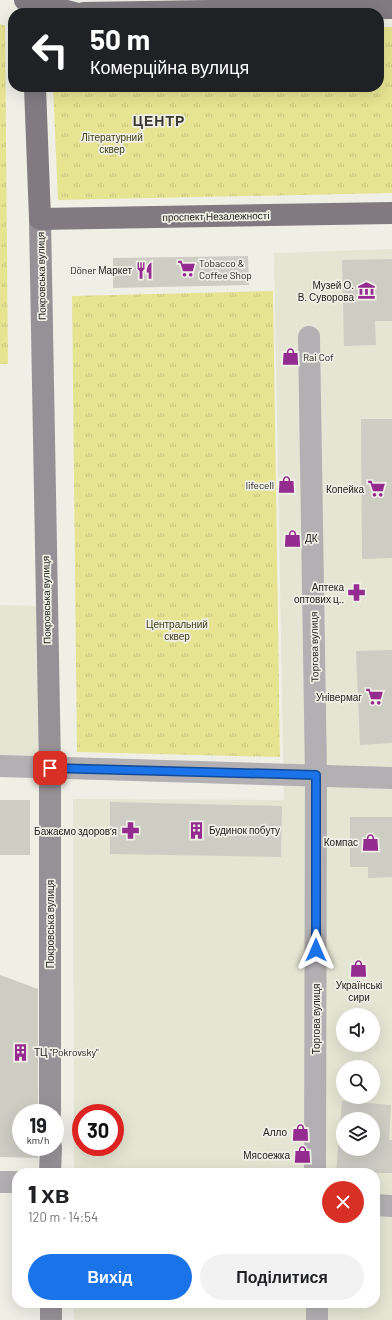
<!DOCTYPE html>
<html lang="uk">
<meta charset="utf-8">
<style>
body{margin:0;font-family:Barlow,sans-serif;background:#f2f2f2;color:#202124;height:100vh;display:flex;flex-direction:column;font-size:15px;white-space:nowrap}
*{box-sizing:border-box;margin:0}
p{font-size:13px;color:#757577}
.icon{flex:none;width:22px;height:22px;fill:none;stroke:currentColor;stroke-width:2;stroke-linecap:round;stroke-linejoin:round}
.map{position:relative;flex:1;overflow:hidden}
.panel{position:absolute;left:12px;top:1168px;width:368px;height:140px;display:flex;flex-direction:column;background:#fff;border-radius:16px;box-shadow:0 4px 16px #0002}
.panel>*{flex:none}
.top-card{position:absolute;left:8px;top:8px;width:376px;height:84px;border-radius:16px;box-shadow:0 4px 16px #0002;background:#202124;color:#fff;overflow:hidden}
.fabs{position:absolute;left:336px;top:1008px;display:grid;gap:8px}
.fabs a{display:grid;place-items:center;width:44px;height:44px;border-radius:50%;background:#fff;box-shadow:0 4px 16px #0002;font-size:20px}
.speed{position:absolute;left:12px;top:1104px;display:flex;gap:8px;font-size:20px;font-weight:700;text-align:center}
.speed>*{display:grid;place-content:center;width:52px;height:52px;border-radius:50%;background:#fff;box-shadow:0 4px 16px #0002;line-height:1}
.speed small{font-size:10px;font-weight:400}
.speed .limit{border:6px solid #d22;background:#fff;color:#111}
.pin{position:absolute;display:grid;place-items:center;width:34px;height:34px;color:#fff;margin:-17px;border-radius:8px;box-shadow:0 2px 6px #0006}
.me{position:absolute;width:44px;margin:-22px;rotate:0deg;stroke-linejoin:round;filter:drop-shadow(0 0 3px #0008)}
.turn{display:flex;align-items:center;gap:14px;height:84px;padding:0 16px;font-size:18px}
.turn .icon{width:52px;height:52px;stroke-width:2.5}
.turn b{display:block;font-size:28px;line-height:34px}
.round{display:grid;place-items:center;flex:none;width:42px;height:42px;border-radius:21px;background:#f2f2f2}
.summary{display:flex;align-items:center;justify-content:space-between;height:68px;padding:0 16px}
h1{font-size:24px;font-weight:800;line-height:30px}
.primary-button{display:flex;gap:8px;margin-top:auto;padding:8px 16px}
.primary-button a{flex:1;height:46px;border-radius:24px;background:#1a73e8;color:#fff;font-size:16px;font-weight:800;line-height:46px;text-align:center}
.primary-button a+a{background:#f2f2f2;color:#202124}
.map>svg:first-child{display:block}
.built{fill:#e5e5d4;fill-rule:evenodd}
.park{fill:url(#park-tufts)}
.building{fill:#cdcdc4;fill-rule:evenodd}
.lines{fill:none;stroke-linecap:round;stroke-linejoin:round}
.minor{stroke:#b3b0b3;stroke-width:22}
.secondary{stroke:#969196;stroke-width:22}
.primary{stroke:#817b81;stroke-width:22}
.route-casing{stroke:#114b97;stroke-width:10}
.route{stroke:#1a73e8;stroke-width:7}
.labels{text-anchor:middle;stroke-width:3.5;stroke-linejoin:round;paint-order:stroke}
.park-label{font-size:10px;fill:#424018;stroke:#efefe6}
.street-label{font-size:10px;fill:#22221f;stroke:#efefe6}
.poi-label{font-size:10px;fill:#22221f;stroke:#efefe6;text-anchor:end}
.district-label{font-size:14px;font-weight:bold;letter-spacing:1px;fill:#393931;stroke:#efefe6}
</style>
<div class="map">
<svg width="392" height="1320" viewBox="0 0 392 1320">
<defs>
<pattern id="park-tufts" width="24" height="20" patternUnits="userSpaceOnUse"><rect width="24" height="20" fill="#e6e491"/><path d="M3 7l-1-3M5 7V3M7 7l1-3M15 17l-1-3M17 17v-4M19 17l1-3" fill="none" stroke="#c5c37d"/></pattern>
</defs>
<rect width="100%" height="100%" fill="#efefe6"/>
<g class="built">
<path d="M392,249V1320H74V1303H375V1173H74L73,799L284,800L274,253ZM343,1015H373V1045H343ZM343,1067H373V1097H343ZM81,1113H115V1147H81ZM343,1119H373V1149H343Z"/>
<path d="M0,605L37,606L40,761L0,759Z"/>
</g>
<g class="park">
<path d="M0,24L5,26L8,364H0Z"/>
<path d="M379,27H392V193L58,200L53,87H379Z"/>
<path d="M273,291L280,757L77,752L72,296Z"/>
</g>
<g class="building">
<path d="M248,256L249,285L113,288V258Z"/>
<path d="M392,259V321H375L376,345L344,346L342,260Z"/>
<path d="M361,419H392V558L362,559Z"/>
<path d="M392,650V743L360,745L356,651Z"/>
<rect x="0" y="800" width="30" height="55"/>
<path d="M110,802L282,806L281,857L110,854Z"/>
<path d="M350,817H392V877L368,878V867H350Z"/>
<path d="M0,975L38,989V1113H21V1147H38V1158L0,1157Z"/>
<path d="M342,1101L391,1105L389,1140H392V1173H336ZM343,1119H373V1149H343Z"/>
</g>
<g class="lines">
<g class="minor">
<path d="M309,337L316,775L315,1173"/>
<path d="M0,766L392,778"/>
<path d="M0,1182H17"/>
<path d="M375,1205L392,1206"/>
<path d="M317,1303V1320"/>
</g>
<g class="secondary">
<path d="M40,219L50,767V1113"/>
<path d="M50,1173L51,1147"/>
<path d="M51,1303V1320"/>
</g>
<g class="primary">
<path d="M25,0L74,13"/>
<path d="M84,13L392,8"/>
<path d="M35,87L40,219L392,213"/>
</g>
</g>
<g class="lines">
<defs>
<path id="route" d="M50,768L316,775V950"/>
</defs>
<use href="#route" class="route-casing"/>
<use href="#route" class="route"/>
</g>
<defs>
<symbol id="supermarket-bare" viewBox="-9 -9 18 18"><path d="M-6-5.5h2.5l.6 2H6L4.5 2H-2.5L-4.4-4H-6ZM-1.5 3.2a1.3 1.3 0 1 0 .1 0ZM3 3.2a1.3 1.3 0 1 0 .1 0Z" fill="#942b8e" stroke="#efefe6" stroke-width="2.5" paint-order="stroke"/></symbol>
<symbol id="restaurant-bare" viewBox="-9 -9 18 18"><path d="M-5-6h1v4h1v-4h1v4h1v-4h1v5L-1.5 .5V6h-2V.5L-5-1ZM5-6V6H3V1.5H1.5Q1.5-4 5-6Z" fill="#942b8e" stroke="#efefe6" stroke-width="2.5" paint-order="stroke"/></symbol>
<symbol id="museum-bare" viewBox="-9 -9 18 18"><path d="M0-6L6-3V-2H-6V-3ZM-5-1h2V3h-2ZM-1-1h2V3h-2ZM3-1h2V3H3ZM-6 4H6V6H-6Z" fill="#942b8e" stroke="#efefe6" stroke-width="2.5" paint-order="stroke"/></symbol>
<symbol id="shop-bare" viewBox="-9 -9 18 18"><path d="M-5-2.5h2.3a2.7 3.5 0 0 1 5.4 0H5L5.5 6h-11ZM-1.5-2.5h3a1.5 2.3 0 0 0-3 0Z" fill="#942b8e" stroke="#efefe6" stroke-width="2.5" paint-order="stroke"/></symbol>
<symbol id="pharmacy-bare" viewBox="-9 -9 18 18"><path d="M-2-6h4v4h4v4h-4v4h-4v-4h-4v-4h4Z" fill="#942b8e" stroke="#efefe6" stroke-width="2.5" paint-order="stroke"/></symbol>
<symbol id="building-bare" viewBox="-9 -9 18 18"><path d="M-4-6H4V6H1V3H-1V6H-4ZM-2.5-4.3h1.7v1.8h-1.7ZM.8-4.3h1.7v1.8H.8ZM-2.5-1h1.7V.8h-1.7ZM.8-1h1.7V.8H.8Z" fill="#942b8e" stroke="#efefe6" stroke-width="2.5" paint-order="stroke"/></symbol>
</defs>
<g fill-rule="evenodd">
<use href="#supermarket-bare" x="174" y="256" width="25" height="25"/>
<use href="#restaurant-bare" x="132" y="258" width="25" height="25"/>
<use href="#museum-bare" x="354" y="278" width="25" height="25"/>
<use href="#shop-bare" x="278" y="344" width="25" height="25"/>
<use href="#shop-bare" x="274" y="472" width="25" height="25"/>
<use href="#supermarket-bare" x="364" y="476" width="25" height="25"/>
<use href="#shop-bare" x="280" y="526" width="25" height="25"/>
<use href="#pharmacy-bare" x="344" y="580" width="25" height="25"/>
<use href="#supermarket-bare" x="362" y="684" width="25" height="25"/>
<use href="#building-bare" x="184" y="818" width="25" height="25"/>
<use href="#pharmacy-bare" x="118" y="818" width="25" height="25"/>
<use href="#shop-bare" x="358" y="830" width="25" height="25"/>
<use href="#shop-bare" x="346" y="956" width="25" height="25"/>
<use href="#building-bare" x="8" y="1040" width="25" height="25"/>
<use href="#shop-bare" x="288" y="1120" width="25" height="25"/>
<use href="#shop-bare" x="290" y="1142" width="25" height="25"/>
</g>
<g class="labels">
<g class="park-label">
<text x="112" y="141">Літературний<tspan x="112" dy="12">сквер</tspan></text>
<text x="177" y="628">Центральний<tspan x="177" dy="12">сквер</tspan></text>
</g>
<g class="street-label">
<text transform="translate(216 216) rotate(-1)" y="4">проспект Незалежності</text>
<text transform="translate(41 276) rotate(-91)" y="4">Покровська вулиця</text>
<text transform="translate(46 600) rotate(-91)" y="4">Покровська вулиця</text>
<text transform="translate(314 647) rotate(-91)" y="4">Торгова вулиця</text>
<text transform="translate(50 924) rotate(-90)" y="4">Покровська вулиця</text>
<text transform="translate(316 1019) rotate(-90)" y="4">Торгова вулиця</text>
</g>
<g class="poi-label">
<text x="199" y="267" text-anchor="start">Tobacco &amp;<tspan x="199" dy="12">Coffee Shop</tspan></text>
<text x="132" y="274">Döner Маркет</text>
<text x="354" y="289">Музей О.<tspan x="354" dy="12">В. Суворова</tspan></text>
<text x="303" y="361" text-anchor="start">Rai Cof</text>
<text x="274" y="489">lifecell</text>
<text x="364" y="493">Копейка</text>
<text x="305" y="542" text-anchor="start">ДК</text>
<text x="344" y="591">Аптека<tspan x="344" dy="12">оптових ц‥</tspan></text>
<text x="362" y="701">Універмаг</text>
<text x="209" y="834" text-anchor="start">Будинок побуту</text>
<text x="117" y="835">Бажаємо здоровʼя</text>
<text x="358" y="846">Компас</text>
<text x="359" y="989" text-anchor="middle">Українські<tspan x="359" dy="12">сири</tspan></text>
<text x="34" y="1056" text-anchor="start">ТЦ "Pokrovsky"</text>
<text x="287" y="1136">Алло</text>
<text x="290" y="1159">Мясоежка</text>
</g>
<g class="district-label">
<text x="159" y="126">ЦЕНТР</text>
</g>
</g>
</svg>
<div class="fabs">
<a><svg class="icon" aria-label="sound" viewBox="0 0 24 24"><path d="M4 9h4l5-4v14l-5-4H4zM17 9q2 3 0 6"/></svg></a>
<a><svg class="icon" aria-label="search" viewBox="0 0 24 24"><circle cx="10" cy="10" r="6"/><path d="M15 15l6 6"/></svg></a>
<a><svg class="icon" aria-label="layers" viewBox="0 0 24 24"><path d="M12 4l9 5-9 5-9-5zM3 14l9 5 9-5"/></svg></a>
</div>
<div class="speed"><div>19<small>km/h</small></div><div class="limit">30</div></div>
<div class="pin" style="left:50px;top:768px;background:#d93025"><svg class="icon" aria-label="arrive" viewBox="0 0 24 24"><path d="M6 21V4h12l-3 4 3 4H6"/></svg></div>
<svg class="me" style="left:316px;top:950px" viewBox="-20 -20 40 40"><path d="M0-17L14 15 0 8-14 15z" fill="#1a73e8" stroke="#fff" stroke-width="4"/></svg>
<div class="top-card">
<div class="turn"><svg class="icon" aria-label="left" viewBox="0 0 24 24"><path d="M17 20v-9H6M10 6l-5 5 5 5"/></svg><div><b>50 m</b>Комерційна вулиця</div></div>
</div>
<section class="panel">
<div class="summary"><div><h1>1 хв</h1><p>120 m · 14:54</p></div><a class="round" style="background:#d93025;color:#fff"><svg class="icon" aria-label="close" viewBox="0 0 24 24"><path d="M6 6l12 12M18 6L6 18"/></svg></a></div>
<div class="primary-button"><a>Вихід</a><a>Поділитися</a></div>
</section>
</div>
